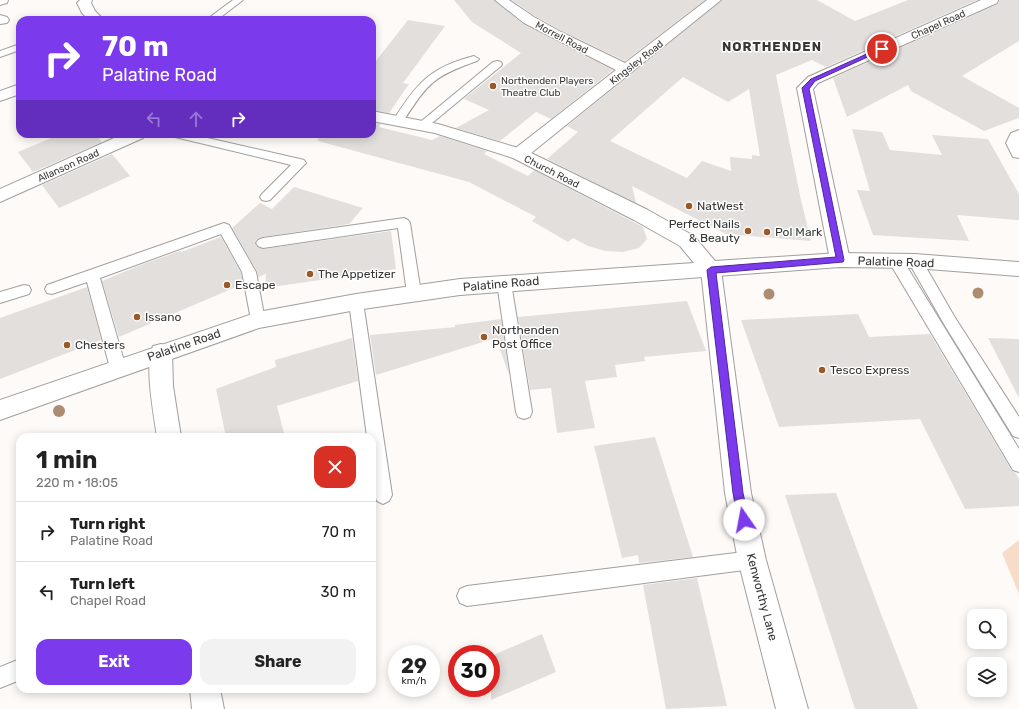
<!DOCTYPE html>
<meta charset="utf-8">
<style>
body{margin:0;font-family:Rubik,sans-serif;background:#f2f2f2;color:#222;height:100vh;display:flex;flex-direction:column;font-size:15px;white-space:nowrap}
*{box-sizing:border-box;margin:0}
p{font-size:13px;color:#767676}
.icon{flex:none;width:22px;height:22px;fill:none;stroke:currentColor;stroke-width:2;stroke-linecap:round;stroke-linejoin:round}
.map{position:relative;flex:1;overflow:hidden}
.sheet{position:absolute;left:16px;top:433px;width:360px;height:260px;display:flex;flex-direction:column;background:#fff;border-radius:12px;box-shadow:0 2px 10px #0003}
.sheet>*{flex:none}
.banner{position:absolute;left:16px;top:16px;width:360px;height:122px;border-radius:12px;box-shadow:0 2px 10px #0003;background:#7c3aed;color:#fff;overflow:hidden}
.tools{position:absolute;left:967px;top:609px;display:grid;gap:8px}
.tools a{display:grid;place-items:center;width:40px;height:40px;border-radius:8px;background:#fff;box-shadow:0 2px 10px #0003;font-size:20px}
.speed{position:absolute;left:388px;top:645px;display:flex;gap:8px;font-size:20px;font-weight:700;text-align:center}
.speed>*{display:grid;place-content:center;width:52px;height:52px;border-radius:50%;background:#fff;box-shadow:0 2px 10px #0003;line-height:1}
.speed small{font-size:10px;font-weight:400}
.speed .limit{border:6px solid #d22;background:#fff;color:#111}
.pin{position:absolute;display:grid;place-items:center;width:34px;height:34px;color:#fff;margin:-17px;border:2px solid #fff;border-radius:50%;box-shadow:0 1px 4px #0007}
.me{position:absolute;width:44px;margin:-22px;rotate:348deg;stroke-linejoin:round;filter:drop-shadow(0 0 3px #0008)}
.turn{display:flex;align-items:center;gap:14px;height:84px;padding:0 20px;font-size:18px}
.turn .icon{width:52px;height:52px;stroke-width:2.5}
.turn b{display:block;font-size:28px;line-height:34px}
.lanes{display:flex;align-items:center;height:38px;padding:0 20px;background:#0003;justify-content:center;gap:20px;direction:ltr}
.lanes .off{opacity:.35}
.round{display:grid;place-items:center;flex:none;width:42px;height:42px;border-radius:12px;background:#f2f2f2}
.overview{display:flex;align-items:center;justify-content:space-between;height:68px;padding:0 20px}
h1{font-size:24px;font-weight:700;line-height:30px}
.cta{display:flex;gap:8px;margin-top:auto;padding:8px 20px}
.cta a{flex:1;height:46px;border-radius:12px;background:#7c3aed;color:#fff;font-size:16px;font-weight:700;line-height:46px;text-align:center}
.cta a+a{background:#f2f2f2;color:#222}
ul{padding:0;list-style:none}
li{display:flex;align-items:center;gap:12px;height:60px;padding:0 20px;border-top:1px solid #e0e0e0}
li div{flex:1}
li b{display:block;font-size:15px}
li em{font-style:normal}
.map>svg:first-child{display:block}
.green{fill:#f9dcc8}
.building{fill:#e2dfdd;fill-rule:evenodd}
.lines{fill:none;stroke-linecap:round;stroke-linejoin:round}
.lane-casing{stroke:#a29e9c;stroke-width:2}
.street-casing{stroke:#a29e9c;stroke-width:2}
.secondary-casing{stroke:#a29e9c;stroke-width:2}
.lane{fill:#fff;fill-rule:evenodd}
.street{fill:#fff;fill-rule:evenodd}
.secondary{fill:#fff;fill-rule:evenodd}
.tree{fill:#ac8d70}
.route{fill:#7c3aed;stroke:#51269a}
.poi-dot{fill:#9b5927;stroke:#fff;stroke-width:1.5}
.labels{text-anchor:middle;stroke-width:3;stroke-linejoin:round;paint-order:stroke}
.far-street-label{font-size:10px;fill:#373635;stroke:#fff}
.far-poi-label{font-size:10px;fill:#373635;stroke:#fff;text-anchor:start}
.poi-label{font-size:12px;fill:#373635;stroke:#fff;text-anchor:start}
.street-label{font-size:12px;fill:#373635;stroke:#fff}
.far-district-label{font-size:13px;font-weight:bold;letter-spacing:1px;fill:#373635;stroke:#fff}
</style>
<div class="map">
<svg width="1019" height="709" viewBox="0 0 1019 709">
<rect width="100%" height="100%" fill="#fefaf8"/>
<path class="green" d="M1019,540V594L1002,553Z"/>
<g class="building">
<path d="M454,0H494L523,24L613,70L551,119L536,112L500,141L456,128L489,110L464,99L521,53L472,22Z"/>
<path d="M512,0H705L625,61L562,31L535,16Z"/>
<path d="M722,0H817L855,21L908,0H977L826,67L812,60L776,75L801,200L811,241L726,234L632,186L636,203L547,159L578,132L567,126ZM683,77L728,102L749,89L760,156L752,155V159L730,157L731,171L702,161L687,178L610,141Z"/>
<path d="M999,0H1019V41L962,76L1019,108V118L984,131L911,91L908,85L847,117L833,78L998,4Z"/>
<path d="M408,20L445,26L403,83L409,84L389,113L372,110V66Z"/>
<path d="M372,123L380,124L379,127L432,140L440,136L487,151L484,154L528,176L534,170L643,227L647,239L639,248L623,252L605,251L588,246L573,238L568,242L532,221L536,217L469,182L318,141L319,134H372Z"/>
<path d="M852,129L882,132L890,150L942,155L932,135L988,139L1019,194V220L957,215L969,241L873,235L857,190L870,191Z"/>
<path d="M61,134H96L102,142L33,172L18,152Z"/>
<path d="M112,154L130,176L59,208L42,185Z"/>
<path d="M294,187L363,208L349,224L263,237L257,239L255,242L257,247L263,249L391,231L396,269L265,288L266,274L258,277L257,271L232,228L260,203L272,209Z"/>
<path d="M221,237L241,273L243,284L119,337L102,281L138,266L180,251L181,252Z"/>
<path d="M87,287L101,340L0,379V318Z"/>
<path d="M687,301L706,351L644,357L645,361L615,365L617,377L585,381L595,428L557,433L551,388L530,390L518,317Z"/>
<path d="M858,314L869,337L930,334L1012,471L1015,472L1019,479V506L965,509L920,419L779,427L741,320Z"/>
<path d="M501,319L509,375L496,338L376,375L370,335L455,327V325Z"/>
<path d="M352,338L358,381L277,406L285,437H226L216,389L276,367L275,360Z"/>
<path d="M988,338L1019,339V398Z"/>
<path d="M655,437L693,557L639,563L638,555L622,558L594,446Z"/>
<path d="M836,493L878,606L918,709H855L785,495Z"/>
<path d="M697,578L727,706L666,709L643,585Z"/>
<path d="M542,634L556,672L491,700V656Z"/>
</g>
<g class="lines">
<defs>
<g id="lane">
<path d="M233,0H243L217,20H206Z"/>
<path d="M20,44V50L0,57V51Z"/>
<path d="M474,56L479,59L477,61C431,77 428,84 402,123H394L393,121C416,84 430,67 474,56Z"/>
<path d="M497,61L501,62L502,64L501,66L426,128H418L416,126L418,124L493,62Z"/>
<path d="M169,134H190L300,159L304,160L306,163L270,200L266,201L262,200L260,197L262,194L291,165L175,137L171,136Z"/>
<path d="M404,218L408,220L410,223L421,293L419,297L414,298L409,297L407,293L398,228L263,248L258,246L256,243L258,240L263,238Z"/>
<path d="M224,223L229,225L256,272L265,320L263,324L258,326L253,324L251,320L242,272L221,234L100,278L126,368L123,373L118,374L113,373L110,368L87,282L52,294L47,293L45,289L47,285Z"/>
<path d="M896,256L901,257L1019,449V472L1013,470L891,265L889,261L891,257Z"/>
<path d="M915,256L920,257L954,316L1019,417V438L1013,436L944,324L908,261L910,257Z"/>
<path d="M504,278L509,279L511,283L532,412L530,417L524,419L518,417L516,412L497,283L499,279Z"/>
<path d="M24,285L29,286L31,290L29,294L0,303V292Z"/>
<path d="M356,296L361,298L363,302L392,495L389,501L383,504L377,501C369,482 372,458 372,437H367L349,302L351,298Z"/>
<path d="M752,551L759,553L761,560L759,567L752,569L467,606L460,603L457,596L460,589L467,586Z"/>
<path d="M20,659V680L0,688V667Z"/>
</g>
<g id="street">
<path d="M0,0H8L7,3L0,5Z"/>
<path d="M495,0H509L534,17L561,32L625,63L707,0H721L525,158L519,159L513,158L511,154L513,150L616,70L524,23Z"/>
<path d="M981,0H998L997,3L818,83L813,89L850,260L847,265L840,267L833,265L830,260L797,88L808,77Z"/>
<path d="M0,15L7,17L9,20L7,23L0,24Z"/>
<path d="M20,84V94L0,101V91Z"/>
<path d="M1019,130V158L1013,157L1006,143L1011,133Z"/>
<path d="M123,134H145L143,138L0,202V189Z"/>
<path d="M711,262L718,265L721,270L751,493L766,560L808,709H776L738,560L725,493L701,270L704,265Z"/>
<path d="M161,344L169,346L172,353L173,386L181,437H157C154,415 144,365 153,346Z"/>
<path d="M190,689H220L224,709H192Z"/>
</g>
<g id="secondary">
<path d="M80,0H92L91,3L95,11L104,20H89L82,13L77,3Z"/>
<path d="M372,111L438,124L525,150L648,210L694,236L715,261L840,253L915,254L1019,262V276L915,268L840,267L460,295L356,310L259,328L0,420V400L258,312L356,294L460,279L694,263L680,246L634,220L513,158L435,133L372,121Z"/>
</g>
</defs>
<use href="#lane" class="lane-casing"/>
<use href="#street" class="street-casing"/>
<use href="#secondary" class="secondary-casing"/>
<use href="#lane" class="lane"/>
<use href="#street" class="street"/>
<use href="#secondary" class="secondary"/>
</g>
<g class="tree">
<circle cx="978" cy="293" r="5.5"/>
<circle cx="769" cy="294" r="5.5"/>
<circle cx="59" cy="411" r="6"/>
</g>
<path class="route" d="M880,48L885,49L815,81L809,89L844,260L843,262L716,273L743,493L749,520L747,524L744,525L740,524L738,520L733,493L707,270L711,267L836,257L802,88L811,79Z"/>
<g class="poi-dot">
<circle cx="493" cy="86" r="4"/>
<circle cx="689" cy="206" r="4"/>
<circle cx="748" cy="231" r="4"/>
<circle cx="767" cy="232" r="4"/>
<circle cx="310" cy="274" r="4"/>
<circle cx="227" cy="285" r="4"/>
<circle cx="137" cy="317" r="4"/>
<circle cx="484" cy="337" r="4"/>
<circle cx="67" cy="345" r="4"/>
<circle cx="822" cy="370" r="4"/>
</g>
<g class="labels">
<g class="far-street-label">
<text transform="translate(938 24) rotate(-24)" y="4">Chapel Road</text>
<text transform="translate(562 37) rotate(28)" y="4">Morrell Road</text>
<text transform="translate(636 62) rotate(-38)" y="4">Kingsley Road</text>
<text transform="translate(68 165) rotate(-24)" y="4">Allanson Road</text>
<text transform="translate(552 171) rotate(27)" y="4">Church Road</text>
</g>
<g class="far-poi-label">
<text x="501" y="84">Northenden Players<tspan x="501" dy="12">Theatre Club</tspan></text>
</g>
<g class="poi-label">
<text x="697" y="210">NatWest</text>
<text x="740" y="228" text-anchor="end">Perfect Nails<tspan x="740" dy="14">&amp; Beauty</tspan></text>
<text x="775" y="236">Pol Mark</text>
<text x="318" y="278">The Appetizer</text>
<text x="235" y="289">Escape</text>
<text x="145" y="321">Issano</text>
<text x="492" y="334">Northenden<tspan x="492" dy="14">Post Office</tspan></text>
<text x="75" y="349">Chesters</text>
<text x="830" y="374">Tesco Express</text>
</g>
<g class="street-label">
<text transform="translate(896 262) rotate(2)" y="4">Palatine Road</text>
<text transform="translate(501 284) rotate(-5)" y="4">Palatine Road</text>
<text transform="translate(184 345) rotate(-19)" y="4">Palatine Road</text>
<text transform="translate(762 597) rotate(75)" y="4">Kenworthy Lane</text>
</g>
<g class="far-district-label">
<text x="772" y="51">NORTHENDEN</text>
</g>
</g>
</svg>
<div class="tools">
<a><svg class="icon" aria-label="search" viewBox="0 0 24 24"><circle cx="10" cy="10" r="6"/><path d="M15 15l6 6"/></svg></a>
<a><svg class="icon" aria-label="layers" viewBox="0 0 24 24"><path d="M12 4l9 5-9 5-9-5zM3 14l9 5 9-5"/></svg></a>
</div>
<div class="speed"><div>29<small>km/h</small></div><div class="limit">30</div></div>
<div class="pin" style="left:882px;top:49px;background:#d93025"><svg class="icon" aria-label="arrive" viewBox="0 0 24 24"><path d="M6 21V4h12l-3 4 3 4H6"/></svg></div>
<svg class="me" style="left:744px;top:520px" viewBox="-20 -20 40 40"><circle r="19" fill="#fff"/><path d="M0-13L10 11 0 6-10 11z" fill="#7c3aed"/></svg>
<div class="banner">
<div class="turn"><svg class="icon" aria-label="right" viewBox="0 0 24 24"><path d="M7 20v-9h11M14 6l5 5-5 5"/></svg><div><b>70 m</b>Palatine Road</div></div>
<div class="lanes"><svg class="icon off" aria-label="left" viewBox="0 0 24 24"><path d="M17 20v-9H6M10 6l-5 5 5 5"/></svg><svg class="icon off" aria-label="ahead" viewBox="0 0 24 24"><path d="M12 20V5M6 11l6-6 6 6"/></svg><svg class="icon" aria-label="right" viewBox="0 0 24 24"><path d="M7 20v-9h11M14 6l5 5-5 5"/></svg></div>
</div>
<section class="sheet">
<div class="overview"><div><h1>1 min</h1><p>220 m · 18:05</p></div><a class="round" style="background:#d93025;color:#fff"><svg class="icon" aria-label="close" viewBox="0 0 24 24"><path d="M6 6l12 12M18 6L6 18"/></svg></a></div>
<ul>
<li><svg class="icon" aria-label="right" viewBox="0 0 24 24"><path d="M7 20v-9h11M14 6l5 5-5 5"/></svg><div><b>Turn right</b><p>Palatine Road</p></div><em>70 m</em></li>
<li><svg class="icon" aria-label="left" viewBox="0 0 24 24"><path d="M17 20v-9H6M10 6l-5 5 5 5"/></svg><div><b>Turn left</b><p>Chapel Road</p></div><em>30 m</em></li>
</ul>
<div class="cta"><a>Exit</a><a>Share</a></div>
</section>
</div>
